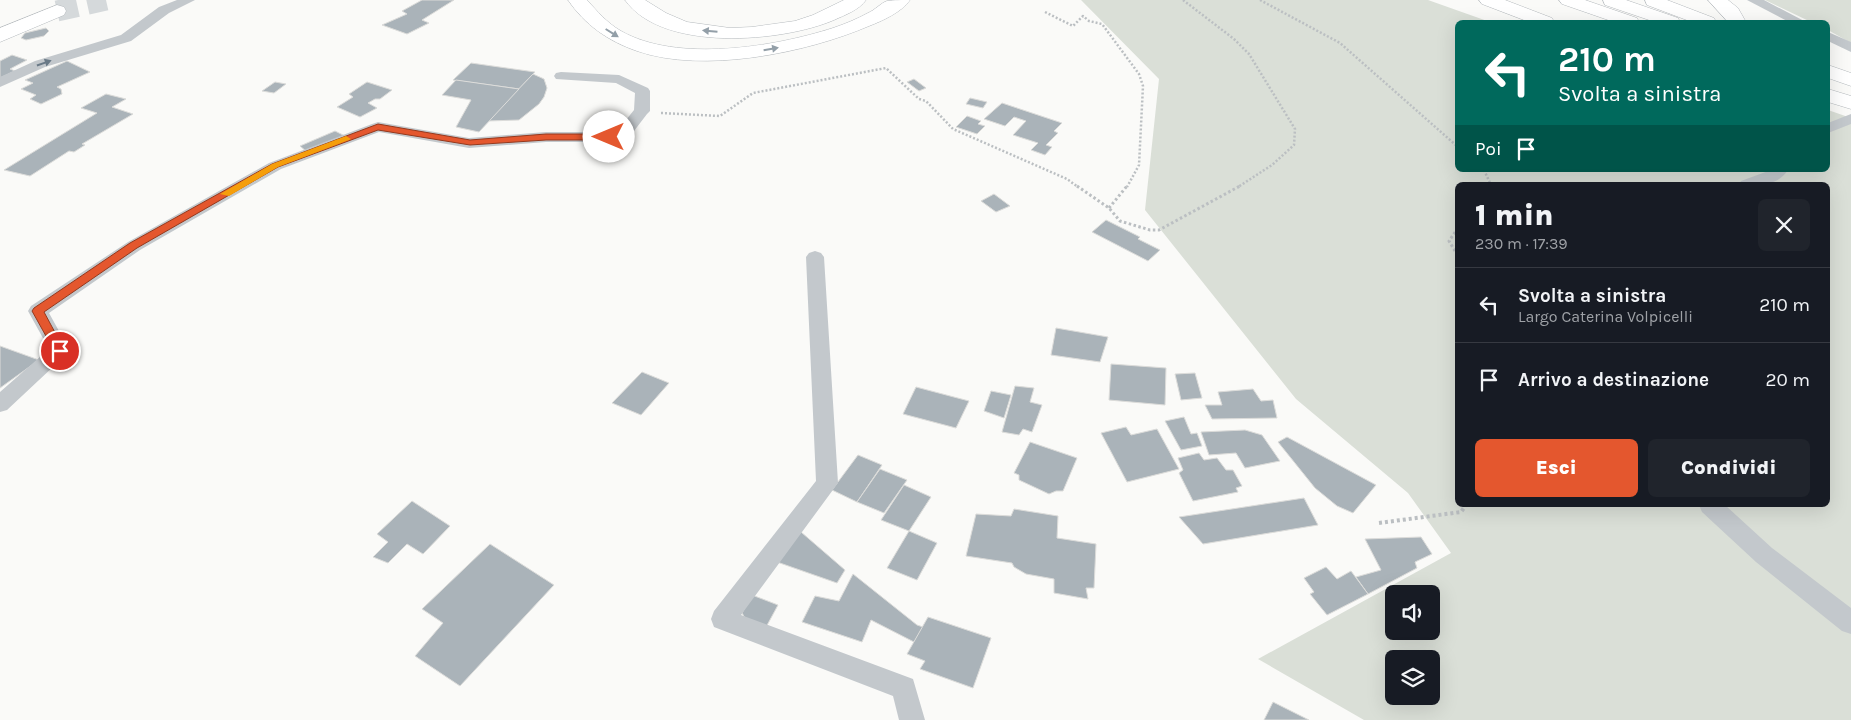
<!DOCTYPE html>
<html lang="it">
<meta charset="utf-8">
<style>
body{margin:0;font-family:Karla,sans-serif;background:#20242c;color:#f1f3f6;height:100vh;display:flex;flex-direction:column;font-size:19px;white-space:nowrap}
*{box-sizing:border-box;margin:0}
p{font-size:16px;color:#9ea1a6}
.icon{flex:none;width:28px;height:28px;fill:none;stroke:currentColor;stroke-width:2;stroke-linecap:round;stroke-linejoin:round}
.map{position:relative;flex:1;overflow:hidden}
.side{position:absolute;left:1455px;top:182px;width:375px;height:325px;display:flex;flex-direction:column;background:#171b24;border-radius:8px;box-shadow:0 5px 20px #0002}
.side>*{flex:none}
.guide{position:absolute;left:1455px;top:20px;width:375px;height:152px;border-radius:8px;box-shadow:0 5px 20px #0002;background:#00695c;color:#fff;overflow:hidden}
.fabs{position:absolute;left:1385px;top:585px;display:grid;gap:10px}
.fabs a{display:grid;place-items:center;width:55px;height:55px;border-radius:8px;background:#171b24;box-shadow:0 5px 20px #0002;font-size:25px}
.pin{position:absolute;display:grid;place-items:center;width:42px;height:42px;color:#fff;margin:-21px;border:2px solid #fff;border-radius:50%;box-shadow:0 1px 5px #0007}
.me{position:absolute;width:55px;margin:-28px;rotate:270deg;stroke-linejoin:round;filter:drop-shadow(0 0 4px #0008)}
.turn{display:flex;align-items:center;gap:18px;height:105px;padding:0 20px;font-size:22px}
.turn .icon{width:65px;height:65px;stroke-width:2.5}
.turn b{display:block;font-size:35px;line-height:42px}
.then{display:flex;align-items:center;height:48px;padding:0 20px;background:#0003;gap:10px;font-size:19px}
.round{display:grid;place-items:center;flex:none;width:52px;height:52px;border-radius:8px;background:#20242c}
.head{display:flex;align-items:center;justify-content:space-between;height:85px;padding:0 20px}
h1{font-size:30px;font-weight:800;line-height:38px}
.primary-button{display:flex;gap:10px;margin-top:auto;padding:10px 20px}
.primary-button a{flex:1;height:58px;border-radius:8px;background:#e4572e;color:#fff;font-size:20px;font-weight:800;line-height:58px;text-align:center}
.primary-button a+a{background:#20242c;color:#f1f3f6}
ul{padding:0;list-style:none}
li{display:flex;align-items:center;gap:15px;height:75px;padding:0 20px;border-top:1px solid #363941}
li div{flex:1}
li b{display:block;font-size:19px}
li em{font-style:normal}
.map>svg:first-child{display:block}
.green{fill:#dadfd7;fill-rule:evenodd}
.building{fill:#aab3b9;stroke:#dcdcda}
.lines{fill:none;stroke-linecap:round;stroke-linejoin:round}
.highway-tunnel{stroke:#d5d9db;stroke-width:21;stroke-dasharray:21 10;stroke-linecap:butt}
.highway-casing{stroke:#b4b9bd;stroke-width:1}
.path-far2{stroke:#bbbfc2;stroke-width:2.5;stroke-dasharray:2 2;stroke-linecap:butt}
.path-far1{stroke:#bbbfc2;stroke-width:3;stroke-dasharray:2.5 2.5;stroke-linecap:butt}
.path{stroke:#bbbfc2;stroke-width:4;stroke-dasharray:3 3;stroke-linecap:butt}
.street{fill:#c3c8cc;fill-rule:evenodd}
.highway{fill:#fff;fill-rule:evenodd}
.oneway{fill:#939fa8}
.oneway2{fill:#6a7a87}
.route{fill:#e4572e;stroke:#94391e}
.slow{fill:#f59e0b}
</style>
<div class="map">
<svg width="1851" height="720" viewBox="0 0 1851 720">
<rect width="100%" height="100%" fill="#fafaf8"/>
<g class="green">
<path d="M1081,0H1428L1490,22H1458V170H1828V110L1851,118V720H1364L1258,659L1451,553L1408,493L1296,399L1145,210L1159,79ZM1458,185H1828V505H1458ZM1394,594H1431V631H1394ZM1394,659H1431V696H1394Z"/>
<path d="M1765,0H1851V43L1828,30V22H1811Z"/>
</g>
<g class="building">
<path d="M422,0H454L422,20L429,23L407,34L382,25L407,14L402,11Z"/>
<path d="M46,28L49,31L44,36L26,40L21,38L25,33Z"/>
<path d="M12,55L27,60L10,69L15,71L0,78V61Z"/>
<path d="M67,61L90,72L57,87L61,89L62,94L41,104L30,99L36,95L21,89L33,83L25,80Z"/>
<path d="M471,63L535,72L519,89L453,80Z"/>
<path d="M533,74L544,79L547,88L544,97L539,104L519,120L488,121Z"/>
<path d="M914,79L926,88L919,91L907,82Z"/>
<path d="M456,80L519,89L479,132L456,127L471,100L442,95Z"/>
<path d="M275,82L286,84L274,93L262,91Z"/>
<path d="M367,82L392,90L380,99H375L368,103L377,108L360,117L337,107L353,97L349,94Z"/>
<path d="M106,94L126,99L112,107L133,114L82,144L85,145L74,152L69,151L30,176L4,170L97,113L81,108Z"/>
<path d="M970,98L987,102L983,108L966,104Z"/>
<path d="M1002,103L1062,123L1054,131L1058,133L1046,145L1052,147L1045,155L1031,150L1038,143L1013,135L1026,121L1014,117L1005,126L984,119Z"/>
<path d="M967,116L981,121L978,124L985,126L977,134L956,127Z"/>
<path d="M335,131L345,136L307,152L300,146Z"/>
<path d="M994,194L1010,206L996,212L981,201Z"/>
<path d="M1106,220L1140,237L1138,239L1160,250L1148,261L1092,232Z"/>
<path d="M1056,328L1108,337L1100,362L1051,355Z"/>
<path d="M0,346L39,360L0,388Z"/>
<path d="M1111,364L1166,368L1165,405L1109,400Z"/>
<path d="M642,372L669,383L641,415L612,403Z"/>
<path d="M1195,373L1202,398L1181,400L1175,374Z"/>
<path d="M1015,386L1034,388L1030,402L1042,405L1032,432L1023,429L1019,435L1002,432Z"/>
<path d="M916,387L969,401L956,428L903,414Z"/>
<path d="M1253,389L1261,401L1273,400L1277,418L1212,419L1205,405H1222L1218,392Z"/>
<path d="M991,391L1011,395L1004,418L984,411Z"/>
<path d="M1184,417L1191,434L1197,433L1202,446L1181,450L1165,421Z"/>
<path d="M1126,427L1131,435L1157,429L1179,469L1127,482L1101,433Z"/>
<path d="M1245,430L1262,435L1280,461L1245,468L1236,453L1209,455L1201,432Z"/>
<path d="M1287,437L1376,485L1353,513L1337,506L1315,488L1278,442Z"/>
<path d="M1030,442L1077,458L1063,491H1056L1049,494L1019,480V475L1014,473Z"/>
<path d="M1199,453L1204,460L1217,458L1226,470H1233L1242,486L1236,488L1238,492L1193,501L1179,473L1183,470L1178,458Z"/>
<path d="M858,455L882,465L857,502L832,490Z"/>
<path d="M880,469L907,480L884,513L857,502Z"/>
<path d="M904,485L931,497L909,531L881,520Z"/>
<path d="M1304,498L1318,525L1203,544L1179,517Z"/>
<path d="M412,501L450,526L423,554L407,544L388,563L373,557L388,542L377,534Z"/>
<path d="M1014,509L1058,516L1057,538L1096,544L1094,588H1086L1088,599L1054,593V579L1026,574L1014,567L1012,563L966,556L976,514L1011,516Z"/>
<path d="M909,531L937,543L917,580L887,568Z"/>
<path d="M801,532L845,570L837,583L777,562Z"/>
<path d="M1421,537L1432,554L1415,562L1417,568L1368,594L1356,577L1381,570L1365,539Z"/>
<path d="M490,544L554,585L460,686L415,656L443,623L422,609Z"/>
<path d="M1326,567L1337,579L1351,571L1368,594L1327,615L1310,594L1314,592L1304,578Z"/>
<path d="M853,574L917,625L923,627L914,642L871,620L862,642L802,622L815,596L839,601Z"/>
<path d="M752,595L778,605L765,629L745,618L742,613Z"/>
<path d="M928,617L991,638L973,688L920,669L925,661L907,654Z"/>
<path d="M1273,702L1309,720H1264Z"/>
</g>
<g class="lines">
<path class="highway-tunnel" d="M57,11L106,0"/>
<defs>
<g id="highway">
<path d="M568,0H587C597,11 607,23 621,31C677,63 774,47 833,28C845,24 857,19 868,13C875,10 881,3 887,1C893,0 903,0 910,0C902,12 882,21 869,26C806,53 703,74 637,51C608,41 585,25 568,0Z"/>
<path d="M625,0H645L666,13L687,22L730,28L752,27L795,21L813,15L844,0H866C859,10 845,15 834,20C783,42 662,53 625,0Z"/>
<path d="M1479,0H1505L1552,18L1554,22H1529L1482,4Z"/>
<path d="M1559,0H1585L1637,18L1639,22H1614L1562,4Z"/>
<path d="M1603,0H1626L1678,18L1680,22H1655L1605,5Z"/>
<path d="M1645,0H1667L1714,18L1716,22H1692L1647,5Z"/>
<path d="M1708,0H1728L1738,8L1746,22H1728Z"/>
<path d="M57,5L64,7L66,11L64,15L0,42V28Z"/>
<path d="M1828,65L1851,73V86L1828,78Z"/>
<path d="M1828,89L1851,96V109L1828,102Z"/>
</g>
</defs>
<use href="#highway" class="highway-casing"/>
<g class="path-far2">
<path d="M1183,0L1234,39L1249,54L1295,129L1294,145L1272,165L1238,187"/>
<path d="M1260,0L1340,43L1458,147"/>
<path d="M1045,12L1073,26L1083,16L1089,21L1102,24L1139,74L1143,86L1139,165L1127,187"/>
<path d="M661,113L720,116L753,93L886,68L919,99L926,101L953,129L1067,179L1078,187"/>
<path d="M1484,170L1491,185"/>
</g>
<g class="path-far1">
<path d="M1077,186L1109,208L1120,221L1150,230H1159L1240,186"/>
<path d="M1109,208L1127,186"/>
<path d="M1458,228L1449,241L1458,256"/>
</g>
<path class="path" d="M1379,523L1461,512L1466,505"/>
<g class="street">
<path d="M177,0H195L169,13L131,41L45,67L0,87V77L35,61L121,35L159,7Z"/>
<path d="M1747,0H1764L1806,22H1789Z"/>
<path d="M1828,32L1851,42V52L1828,41Z"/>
<path d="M561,72L619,75L648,88L650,91V111L647,114L634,131L609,142H546L469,148L379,132L281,169L140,250L49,313L70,351L7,410L0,412V392L49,349L28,311L31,306L128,242L269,163L372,124L378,122L469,138L546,132H606L622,125L634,110L635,93L616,83L556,79L554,76L556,73Z"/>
<path d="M1851,114V124L1828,133V123Z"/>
<path d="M1771,170H1788C1777,187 1757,185 1739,185L1741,181Z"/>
<path d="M815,251L821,253L824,257L838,483L741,615L913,679L925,720H899L893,696L714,627L711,619L714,611L816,481L806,257L809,253Z"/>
<path d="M1699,505H1725L1772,548L1851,608V634L1842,631L1756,562L1702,512Z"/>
</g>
<use href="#highway" class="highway"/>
</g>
<defs><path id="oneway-solid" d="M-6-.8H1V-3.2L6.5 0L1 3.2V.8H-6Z" transform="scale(1.25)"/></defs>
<g class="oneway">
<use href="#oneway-solid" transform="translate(710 31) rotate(-175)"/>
<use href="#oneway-solid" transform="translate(612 33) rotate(32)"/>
<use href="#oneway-solid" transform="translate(771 49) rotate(-10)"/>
</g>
<use class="oneway2" href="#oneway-solid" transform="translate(44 63) rotate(-19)"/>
<path class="route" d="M378,124L470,140L546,134H609L613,137L609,140H546L470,145L378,130L278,167L137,248L44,312L65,351L63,354H56L32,311L34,308L130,243L272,164Z"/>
<path class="slow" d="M346,136L351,139L349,140L278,167L229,196L220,194L272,164Z"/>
</svg>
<div class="fabs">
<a><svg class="icon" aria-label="sound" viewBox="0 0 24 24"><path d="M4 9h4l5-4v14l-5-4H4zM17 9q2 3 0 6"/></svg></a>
<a><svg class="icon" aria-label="layers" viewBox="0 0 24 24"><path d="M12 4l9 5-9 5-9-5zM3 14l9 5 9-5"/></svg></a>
</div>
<div class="pin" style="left:60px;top:351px;background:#d93025"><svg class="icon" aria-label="arrive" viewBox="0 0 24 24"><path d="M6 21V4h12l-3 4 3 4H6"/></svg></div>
<svg class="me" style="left:609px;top:137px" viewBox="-20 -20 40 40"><circle r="19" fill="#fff"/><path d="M0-13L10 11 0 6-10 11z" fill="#e4572e"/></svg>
<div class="guide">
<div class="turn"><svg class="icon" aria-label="left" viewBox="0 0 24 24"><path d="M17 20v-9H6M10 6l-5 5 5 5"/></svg><div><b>210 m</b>Svolta a sinistra</div></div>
<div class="then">Poi<svg class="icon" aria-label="arrive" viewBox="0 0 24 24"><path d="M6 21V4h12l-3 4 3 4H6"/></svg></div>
</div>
<section class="side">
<div class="head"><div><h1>1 min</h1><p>230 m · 17:39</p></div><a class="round"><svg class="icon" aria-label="close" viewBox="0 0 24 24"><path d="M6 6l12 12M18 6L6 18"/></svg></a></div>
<ul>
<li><svg class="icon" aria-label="left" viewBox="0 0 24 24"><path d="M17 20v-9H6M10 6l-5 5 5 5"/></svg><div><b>Svolta a sinistra</b><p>Largo Caterina Volpicelli</p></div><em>210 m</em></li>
<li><svg class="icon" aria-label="arrive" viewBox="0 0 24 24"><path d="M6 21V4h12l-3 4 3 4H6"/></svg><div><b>Arrivo a destinazione</b></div><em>20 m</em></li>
</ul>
<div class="primary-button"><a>Esci</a><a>Condividi</a></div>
</section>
</div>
